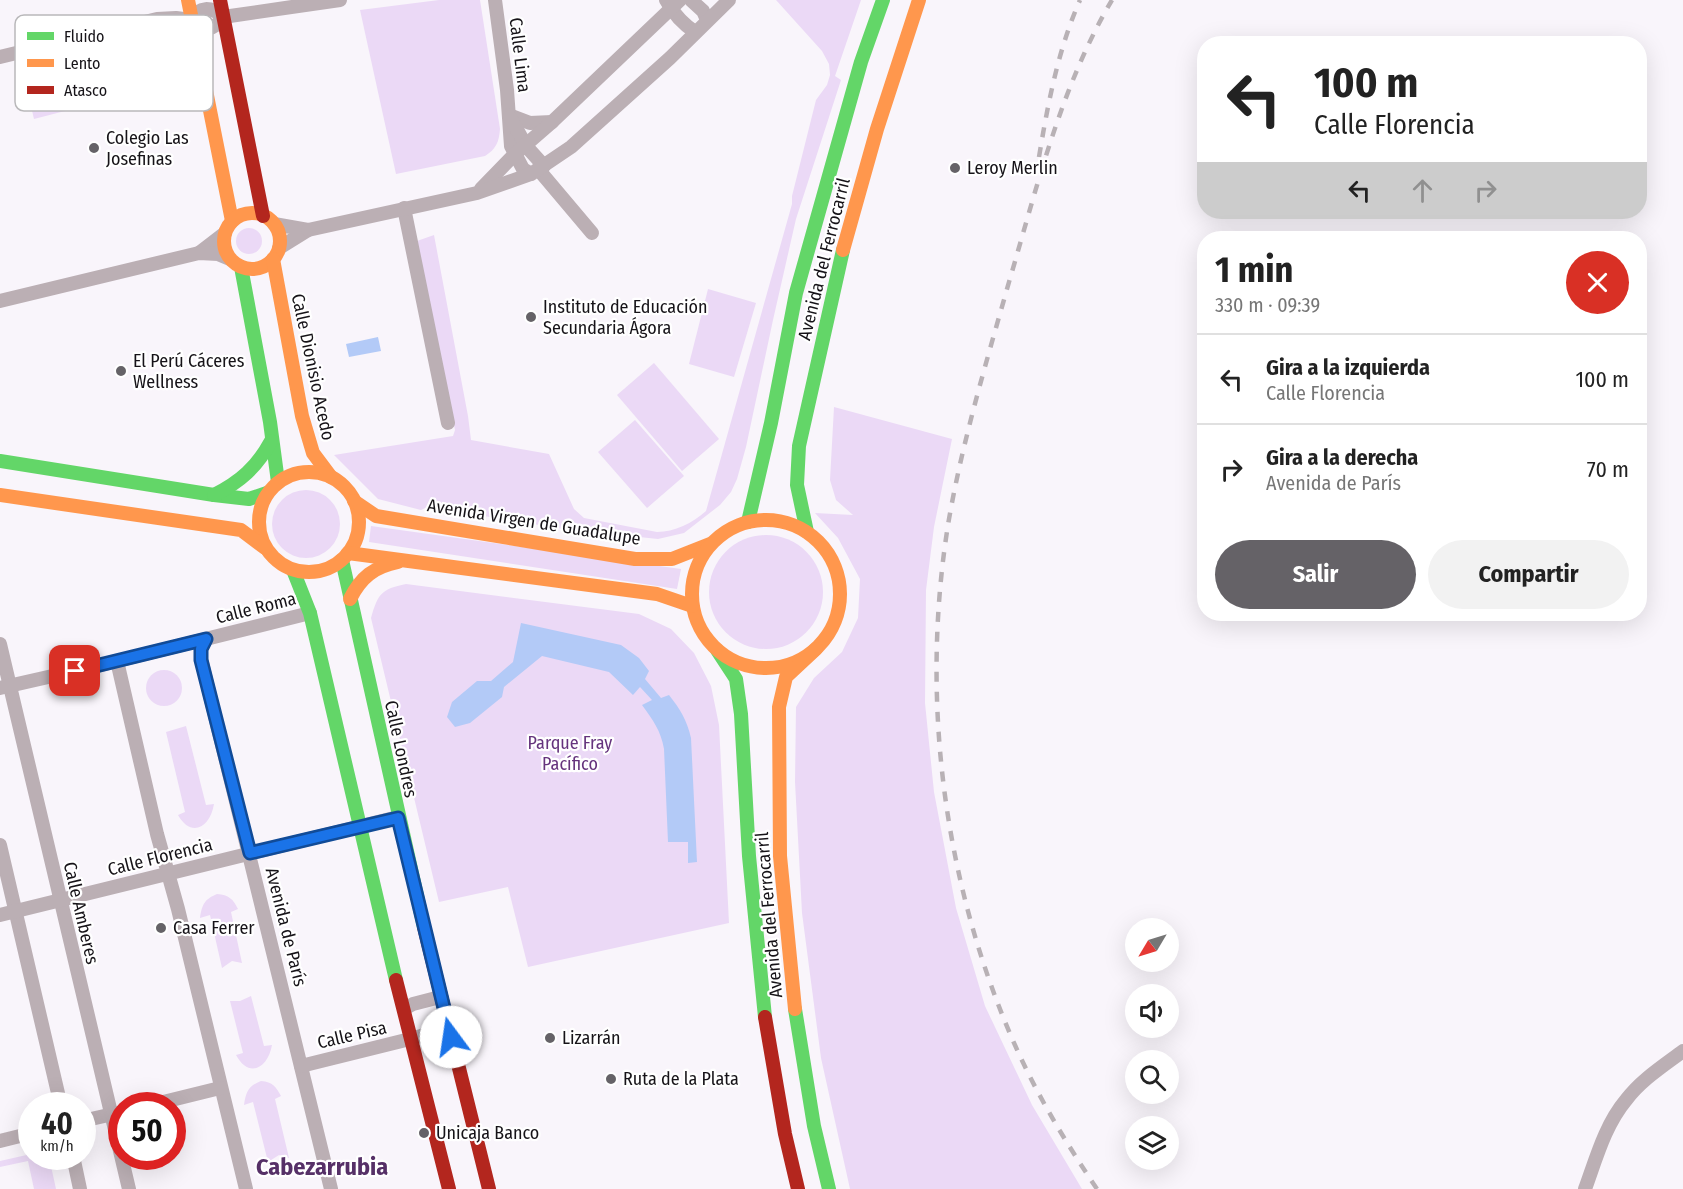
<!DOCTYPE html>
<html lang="es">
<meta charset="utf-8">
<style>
body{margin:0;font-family:"Fira Sans Condensed",sans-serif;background:#f2f2f2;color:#222;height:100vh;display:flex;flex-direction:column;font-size:22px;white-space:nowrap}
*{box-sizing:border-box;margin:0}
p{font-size:20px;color:#767676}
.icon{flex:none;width:33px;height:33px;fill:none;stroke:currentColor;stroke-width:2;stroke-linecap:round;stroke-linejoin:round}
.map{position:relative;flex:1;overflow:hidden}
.drawer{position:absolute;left:1197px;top:231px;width:450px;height:390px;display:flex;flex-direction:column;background:#fff;border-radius:24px;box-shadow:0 6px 24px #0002}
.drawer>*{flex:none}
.banner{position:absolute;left:1197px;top:36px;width:450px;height:183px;border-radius:24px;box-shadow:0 6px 24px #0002;background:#fff;color:#222;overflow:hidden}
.needle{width:39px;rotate:232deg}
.tools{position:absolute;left:1125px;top:918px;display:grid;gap:12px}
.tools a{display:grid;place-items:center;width:54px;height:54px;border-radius:50%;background:#fff;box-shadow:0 6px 24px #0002;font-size:30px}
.speed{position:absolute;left:18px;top:1092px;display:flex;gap:12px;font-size:30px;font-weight:700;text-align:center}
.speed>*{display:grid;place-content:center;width:78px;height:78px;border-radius:50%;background:#fff;box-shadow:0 6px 24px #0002;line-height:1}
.speed small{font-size:15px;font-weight:400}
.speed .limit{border:9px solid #d22;background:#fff;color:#111}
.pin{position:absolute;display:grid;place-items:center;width:51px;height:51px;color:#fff;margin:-26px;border-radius:12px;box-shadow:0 3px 9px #0006}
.me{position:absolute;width:66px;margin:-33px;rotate:346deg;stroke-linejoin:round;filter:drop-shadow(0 0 4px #0008)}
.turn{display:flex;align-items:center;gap:21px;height:126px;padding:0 18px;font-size:27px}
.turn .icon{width:78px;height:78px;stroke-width:2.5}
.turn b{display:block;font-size:42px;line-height:51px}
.lanes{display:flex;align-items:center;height:57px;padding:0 18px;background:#0003;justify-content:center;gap:30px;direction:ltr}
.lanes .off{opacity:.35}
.round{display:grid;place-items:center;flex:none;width:63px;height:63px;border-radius:32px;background:#f2f2f2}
.summary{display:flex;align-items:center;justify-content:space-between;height:102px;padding:0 18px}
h1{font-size:36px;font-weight:700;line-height:45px}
.primary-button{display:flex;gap:12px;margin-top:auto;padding:12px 18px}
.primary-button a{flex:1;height:69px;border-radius:36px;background:#656267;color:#fff;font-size:24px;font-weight:700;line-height:69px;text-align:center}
.primary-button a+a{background:#f2f2f2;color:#222}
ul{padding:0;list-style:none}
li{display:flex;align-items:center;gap:18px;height:90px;padding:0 18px;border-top:2px solid #e0e0e0}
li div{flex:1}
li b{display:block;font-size:22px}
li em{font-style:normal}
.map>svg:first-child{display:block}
.green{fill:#ebd9f6}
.water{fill:#b3caf7}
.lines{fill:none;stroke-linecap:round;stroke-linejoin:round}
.street{stroke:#bbafb4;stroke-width:14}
.fast{stroke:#63d668;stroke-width:14}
.slow{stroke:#ff974d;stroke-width:14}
.jam{stroke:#b3261e;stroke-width:14}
.rail{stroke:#b8b1b5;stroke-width:4.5;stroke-dasharray:10 10;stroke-linecap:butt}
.route-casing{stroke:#114b97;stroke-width:15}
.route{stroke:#1a73e8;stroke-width:10}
.poi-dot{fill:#656267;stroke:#fff;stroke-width:2}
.labels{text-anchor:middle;stroke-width:4.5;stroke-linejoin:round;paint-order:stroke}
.street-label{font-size:18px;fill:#161318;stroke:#fff}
.poi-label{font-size:18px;fill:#161318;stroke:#fff;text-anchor:start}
.park-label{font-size:18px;fill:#65337d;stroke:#fff}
.district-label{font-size:24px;font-weight:bold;fill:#563067;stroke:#fff}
.key{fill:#fff;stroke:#b9b8ba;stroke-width:1.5}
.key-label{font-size:16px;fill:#161318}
</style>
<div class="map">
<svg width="1683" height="1189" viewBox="0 0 1683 1189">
<rect width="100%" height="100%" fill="#f9f5fb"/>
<g class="green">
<path d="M439,0H480L500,129C499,142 496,149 485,156L396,174L360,10Z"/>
<path d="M776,0H861L835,76L841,80L796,219L773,320L746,447L737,479L731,492L720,505L684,533L658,539L564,529L427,507L421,510L378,499L334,455L453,436L455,430L417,241L434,235L468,416L471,440L549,454L574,509L584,518L657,532C674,532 693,523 706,511L792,204V196L816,100L827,85L830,75L829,64L822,51Z"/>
<path d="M85,76L92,104L34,119L27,90Z"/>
<circle cx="249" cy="241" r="13"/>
<path d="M708,289L756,303L734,377L689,364Z"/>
<path d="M654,363L719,439L682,471L617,395Z"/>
<path d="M834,407L952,439L934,527L926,590L925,703L934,792L956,908L985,1006L1032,1105L1082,1189H850L821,1058L802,913L795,782L796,707L814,678L842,652L858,618L860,579L838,538L815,513L853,515L836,500L830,480Z"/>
<path d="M635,420L684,476L647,508L598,452Z"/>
<circle cx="306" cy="524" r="34"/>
<path d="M371,526L681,569L677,589L369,542Z"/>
<circle cx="766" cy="592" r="57"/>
<path d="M406,584L639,614L671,629L694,653L711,686L719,725L729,923L528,967L508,887L439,902L371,618C378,594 381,589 406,584Z"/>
<circle cx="164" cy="688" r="18"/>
<path d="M186,726L206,805L214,804C210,828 191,838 178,815L185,812L166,732Z"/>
<path d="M217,894C229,895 233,899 238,909L231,912L242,963L232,961L222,968L210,915L200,918C202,904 205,899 217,894Z"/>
<path d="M251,996L264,1046L272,1045C268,1068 249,1079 236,1055L243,1053L230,1001H240Z"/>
<path d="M261,1081C273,1082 276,1087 281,1096L275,1099L289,1158L279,1155L268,1162L253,1102L244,1105C246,1092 248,1086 261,1081Z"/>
<path d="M31,1154L32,1156L49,1157L56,1189H34L28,1161L0,1167V1161Z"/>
</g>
<g class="water">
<path d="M378,337L381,351L349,357L346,344Z"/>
<path d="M521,623L621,645L639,658L649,671L645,679L661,698L669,695C680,709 687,720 691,738L697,862L688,863V842H668L664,749C661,731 653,720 642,705L652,700L640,687L633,695L609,672L542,656L504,687L502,697L470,723L455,727L447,717L452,702L477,681H491L513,662Z"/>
</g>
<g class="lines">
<g class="street">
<path d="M495,0L507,90L511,146L523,169L531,174"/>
<path d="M666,0C673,13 683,24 695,32"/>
<path d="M691,0L703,11L707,20"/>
<path d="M191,20C199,6 211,6 223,17"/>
<path d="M0,57L157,19L176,18L191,20C202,33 214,31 223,17L340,0"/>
<path d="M509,115L530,123L552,122"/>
<path d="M510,117L526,146L544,166"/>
<path d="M538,169L592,233"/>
<path d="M481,189L514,155L552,122L680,0"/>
<path d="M404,208L448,423"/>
<path d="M274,224L308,230L279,248"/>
<path d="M308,230L477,193L531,174L571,147L670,58L729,0"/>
<path d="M199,253L225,233"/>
<path d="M0,301L199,253L218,254L230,259"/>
<path d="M206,639L201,649V659L331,1189"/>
<path d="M0,644L129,1189"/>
<path d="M117,661L157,834L178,909L246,1189"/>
<path d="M0,688L101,665L310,613"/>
<path d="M0,845L61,1106"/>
<path d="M0,915L398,817"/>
<path d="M404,1009L413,1004L440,997"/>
<path d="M301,1066L410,1039L439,1031L448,1024"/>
<path d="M147,1106L220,1088"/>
<path d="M82,1121L122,1112"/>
<path d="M0,1141L32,1133"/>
<path d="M73,1156L80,1189"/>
<path d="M1585,1189C1596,1159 1605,1125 1626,1100C1641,1080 1663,1066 1683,1051"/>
</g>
<g class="fast">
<path d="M241,267L270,422L278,482"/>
<path d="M0,461L214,495L249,499L267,493"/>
<path d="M214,495C240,482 257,467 271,441"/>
<path d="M748,522L771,423L796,293L861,62L883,0"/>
<path d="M807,532L797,485L799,446L843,250"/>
<path d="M342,560L424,927"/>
<path d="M293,570L310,613L396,980"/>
<path d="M717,650L736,679L741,714L749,856L765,1017"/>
<path d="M795,1009L814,1126L829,1189"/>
</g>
<g class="slow">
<path d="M188,0L232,221"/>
<circle cx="252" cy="241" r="28"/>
<path d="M843,250L877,129L919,0"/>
<path d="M273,259L302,416L313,453L331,477"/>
<circle cx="309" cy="522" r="50"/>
<path d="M0,495L241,530L265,548"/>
<path d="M354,501L376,516L635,559H672L710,544"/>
<circle cx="766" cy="594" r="74"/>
<path d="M348,553L657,594L692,606"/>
<path d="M350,599C361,577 374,567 398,562"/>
<path d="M795,1009L780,856L779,707L786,677L816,649"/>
</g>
<g class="jam">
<path d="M220,0L263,216"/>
<path d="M424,927L489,1189"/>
<path d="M396,980L449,1189"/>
<path d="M765,1017L785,1134L798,1189"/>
</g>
<g class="rail">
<path d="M1039,157C1048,103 1058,50 1080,0"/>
<path d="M1097,1189C1064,1140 1034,1090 1011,1036C942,875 920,692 949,519C963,439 987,360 1009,282C1037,187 1061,86 1112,0"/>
</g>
</g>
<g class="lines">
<defs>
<path id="route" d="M75,671L206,639L201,649V660L250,853L398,818L451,1037"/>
</defs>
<use href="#route" class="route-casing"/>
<use href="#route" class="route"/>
</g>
<g class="poi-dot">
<circle cx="94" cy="148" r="6"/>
<circle cx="955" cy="168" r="6"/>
<circle cx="531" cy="317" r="6"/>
<circle cx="121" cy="371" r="6"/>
<circle cx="161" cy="928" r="6"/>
<circle cx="550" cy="1038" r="6"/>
<circle cx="611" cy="1079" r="6"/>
<circle cx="424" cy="1133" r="6"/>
</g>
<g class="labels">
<g class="street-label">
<text transform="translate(520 55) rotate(83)" y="6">Calle Lima</text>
<text transform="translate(824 259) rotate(-76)" y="6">Avenida del Ferrocarril</text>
<text transform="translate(313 367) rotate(78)" y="6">Calle Dionisio Acedo</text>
<text transform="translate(534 522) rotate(9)" y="6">Avenida Virgen de Guadalupe</text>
<text transform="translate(256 608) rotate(-14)" y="6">Calle Roma</text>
<text transform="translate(401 749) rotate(78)" y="6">Calle Londres</text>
<text transform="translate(160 857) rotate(-14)" y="6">Calle Florencia</text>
<text transform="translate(81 913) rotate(77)" y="6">Calle Amberes</text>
<text transform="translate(769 915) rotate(-95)" y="6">Avenida del Ferrocarril</text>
<text transform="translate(286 927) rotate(76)" y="6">Avenida de París</text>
<text transform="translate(352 1035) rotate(-13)" y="6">Calle Pisa</text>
</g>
<g class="poi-label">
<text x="106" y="144">Colegio Las<tspan x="106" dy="21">Josefinas</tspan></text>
<text x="967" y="174">Leroy Merlin</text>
<text x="543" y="313">Instituto de Educación<tspan x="543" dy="21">Secundaria Ágora</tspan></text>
<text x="133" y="367">El Perú Cáceres<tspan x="133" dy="21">Wellness</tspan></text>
<text x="173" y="934">Casa Ferrer</text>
<text x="562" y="1044">Lizarrán</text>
<text x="623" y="1085">Ruta de la Plata</text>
<text x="436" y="1139">Unicaja Banco</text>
</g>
<g class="park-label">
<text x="570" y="749">Parque Fray<tspan x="570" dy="21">Pacífico</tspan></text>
</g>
<g class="district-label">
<text x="322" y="1175">Cabezarrubia</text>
</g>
</g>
<rect x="15" y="15" width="198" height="96" rx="9" class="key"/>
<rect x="27" y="32" width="27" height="8" fill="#63d668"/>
<rect x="27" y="59" width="27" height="8" fill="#ff974d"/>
<rect x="27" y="86" width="27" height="8" fill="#b3261e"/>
<g class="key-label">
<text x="64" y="42">Fluido</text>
<text x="64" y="69">Lento</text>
<text x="64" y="96">Atasco</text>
</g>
</svg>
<div class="tools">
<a><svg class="needle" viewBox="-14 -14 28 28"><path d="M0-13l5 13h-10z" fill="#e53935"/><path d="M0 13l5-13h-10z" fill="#767676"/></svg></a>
<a><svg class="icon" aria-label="sound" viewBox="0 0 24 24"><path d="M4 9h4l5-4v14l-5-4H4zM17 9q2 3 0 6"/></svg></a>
<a><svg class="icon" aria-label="search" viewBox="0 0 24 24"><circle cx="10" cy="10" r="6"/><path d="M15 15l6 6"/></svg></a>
<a><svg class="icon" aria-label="layers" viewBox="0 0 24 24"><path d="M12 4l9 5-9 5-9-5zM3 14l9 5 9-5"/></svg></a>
</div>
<div class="speed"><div>40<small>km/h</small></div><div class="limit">50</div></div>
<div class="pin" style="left:75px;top:671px;background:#d93025"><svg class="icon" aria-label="arrive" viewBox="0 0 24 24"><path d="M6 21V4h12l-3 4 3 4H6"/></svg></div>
<svg class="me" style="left:451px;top:1037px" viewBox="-20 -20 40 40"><circle r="19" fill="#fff"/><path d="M0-13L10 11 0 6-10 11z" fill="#1a73e8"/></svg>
<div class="banner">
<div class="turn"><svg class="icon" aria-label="left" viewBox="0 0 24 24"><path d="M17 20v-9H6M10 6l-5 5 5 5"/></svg><div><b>100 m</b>Calle Florencia</div></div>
<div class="lanes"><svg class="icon" aria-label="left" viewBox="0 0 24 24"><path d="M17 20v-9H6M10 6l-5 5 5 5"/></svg><svg class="icon off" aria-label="ahead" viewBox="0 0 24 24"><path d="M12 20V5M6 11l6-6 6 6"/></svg><svg class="icon off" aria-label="right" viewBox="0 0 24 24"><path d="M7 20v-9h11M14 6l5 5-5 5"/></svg></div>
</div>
<section class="drawer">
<div class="summary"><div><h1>1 min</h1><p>330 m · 09:39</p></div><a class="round" style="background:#d93025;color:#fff"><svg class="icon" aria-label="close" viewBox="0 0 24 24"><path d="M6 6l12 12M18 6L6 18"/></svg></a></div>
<ul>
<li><svg class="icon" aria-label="left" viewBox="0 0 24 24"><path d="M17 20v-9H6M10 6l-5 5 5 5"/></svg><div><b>Gira a la izquierda</b><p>Calle Florencia</p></div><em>100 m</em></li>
<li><svg class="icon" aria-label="right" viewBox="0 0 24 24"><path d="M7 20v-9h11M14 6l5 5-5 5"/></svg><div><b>Gira a la derecha</b><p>Avenida de París</p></div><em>70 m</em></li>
</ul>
<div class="primary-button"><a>Salir</a><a>Compartir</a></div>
</section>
</div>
